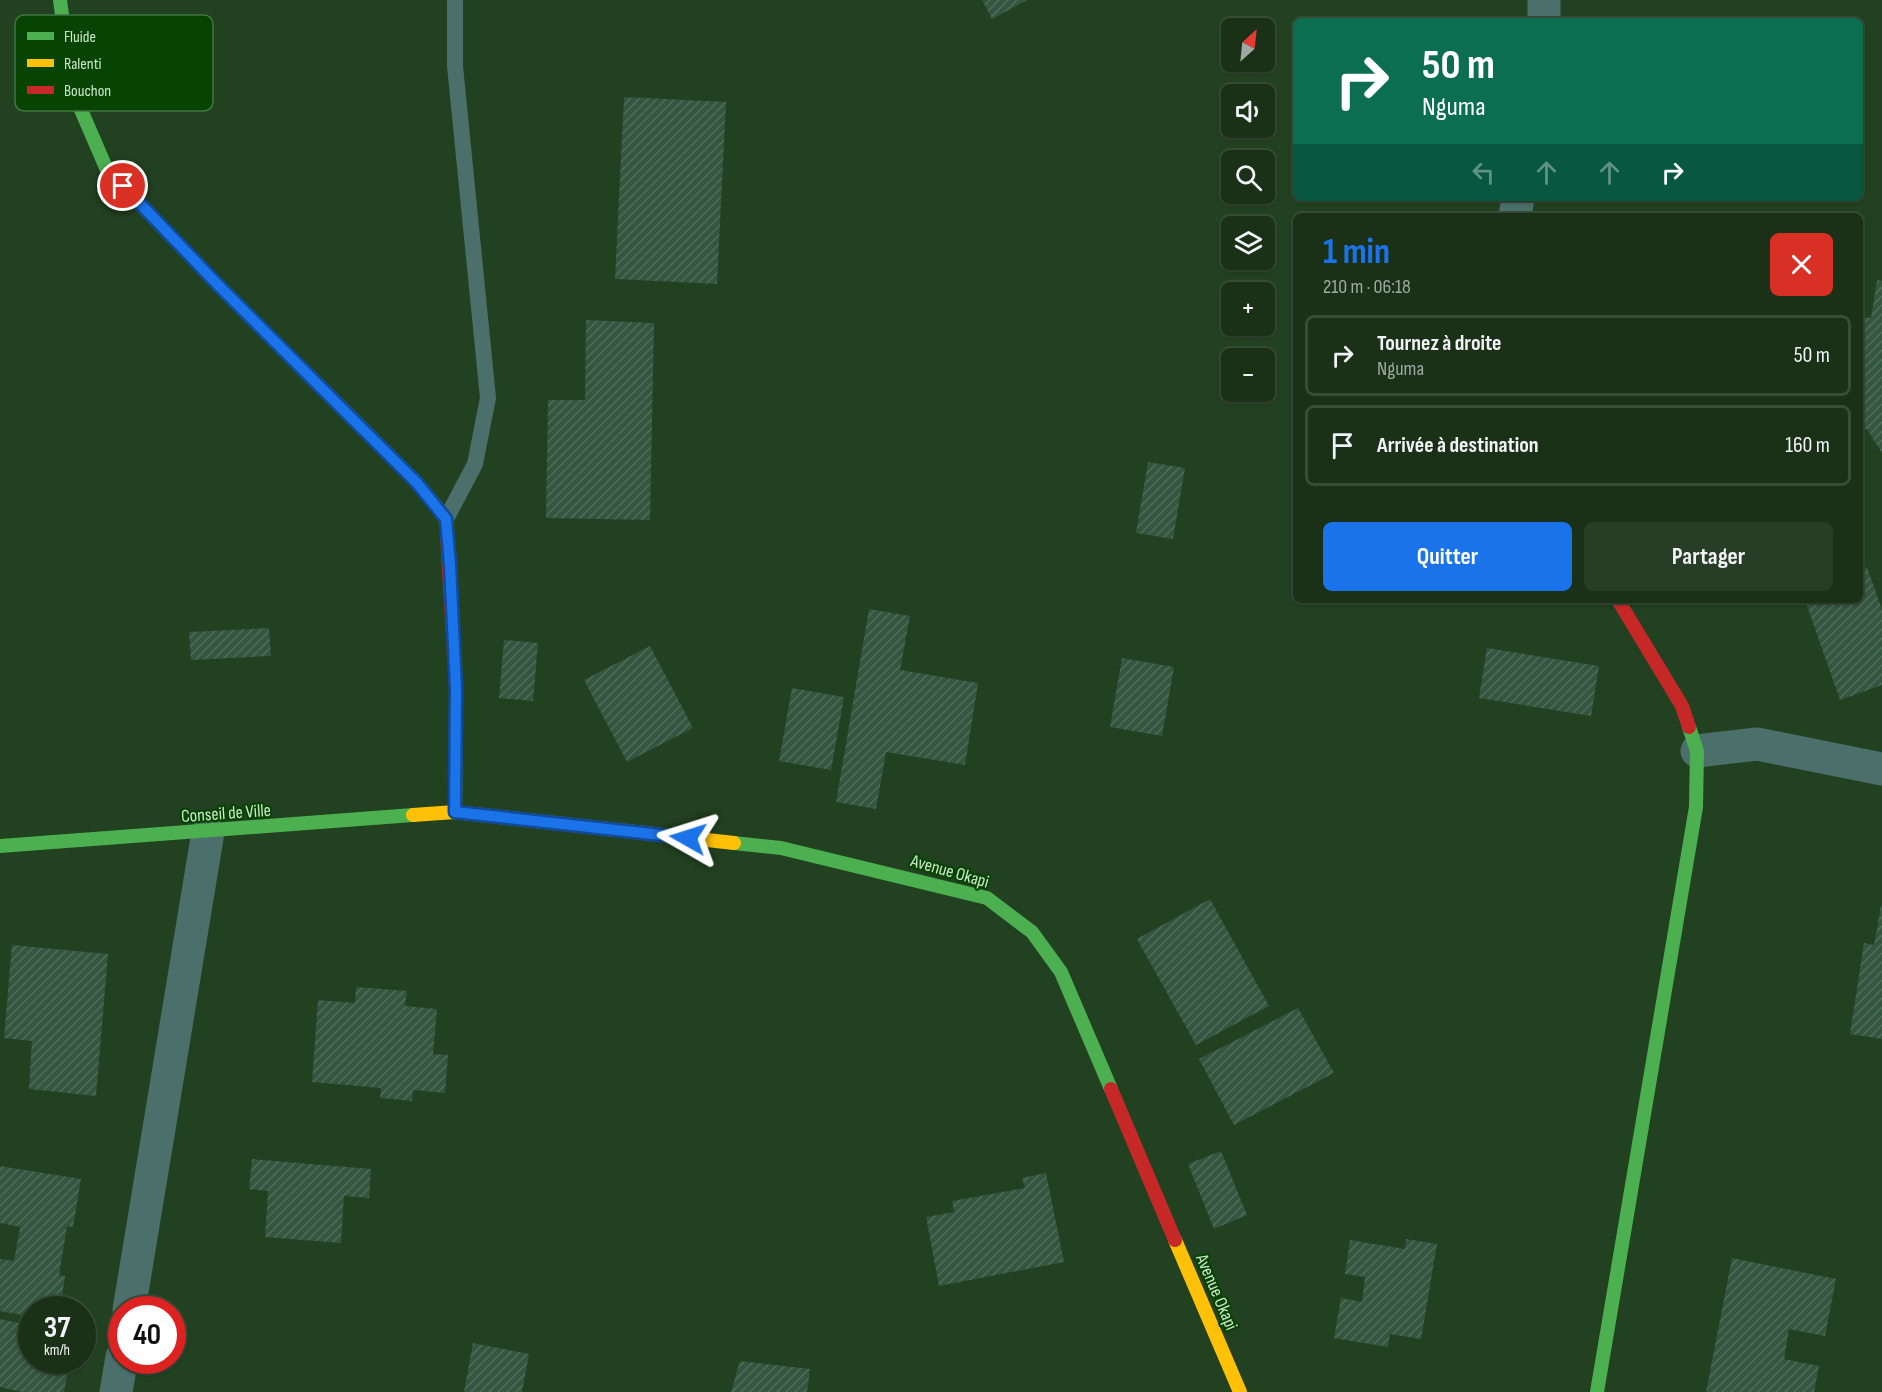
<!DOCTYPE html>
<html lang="fr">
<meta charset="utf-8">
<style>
body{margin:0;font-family:"Sofia Sans Condensed",sans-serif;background:#273d25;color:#f1f3f6;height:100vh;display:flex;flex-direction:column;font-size:22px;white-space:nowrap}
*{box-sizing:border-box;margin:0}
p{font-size:20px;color:#9fa9a2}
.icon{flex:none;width:33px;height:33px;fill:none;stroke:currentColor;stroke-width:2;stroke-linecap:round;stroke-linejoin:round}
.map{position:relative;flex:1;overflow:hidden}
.drawer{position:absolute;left:1293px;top:213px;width:570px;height:390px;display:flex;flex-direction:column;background:#1a3118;border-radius:9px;box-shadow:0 2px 4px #0004,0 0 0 2px #384c37}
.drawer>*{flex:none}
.guide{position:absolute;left:1293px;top:18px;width:570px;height:183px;border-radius:9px;box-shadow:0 2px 4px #0004,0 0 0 2px #384c37;background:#0b6e4f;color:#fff;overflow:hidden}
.needle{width:39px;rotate:27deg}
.controls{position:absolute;left:1221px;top:18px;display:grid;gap:12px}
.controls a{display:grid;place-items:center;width:54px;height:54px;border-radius:9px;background:#1a3118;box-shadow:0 2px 4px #0004,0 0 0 2px #384c37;font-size:30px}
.speed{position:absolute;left:18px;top:1296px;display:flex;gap:12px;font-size:30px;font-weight:700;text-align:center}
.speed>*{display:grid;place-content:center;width:78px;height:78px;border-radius:50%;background:#1a3118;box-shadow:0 2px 4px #0004,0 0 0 2px #384c37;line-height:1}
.speed small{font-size:15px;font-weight:400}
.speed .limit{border:9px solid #d22;background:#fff;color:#111}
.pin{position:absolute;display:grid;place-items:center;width:51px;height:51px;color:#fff;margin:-26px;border:3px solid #fff;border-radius:50%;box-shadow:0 2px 6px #0007}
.me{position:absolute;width:66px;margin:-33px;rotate:276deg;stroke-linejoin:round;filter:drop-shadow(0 0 4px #0008)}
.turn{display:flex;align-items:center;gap:21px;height:126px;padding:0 30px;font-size:27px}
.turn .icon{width:78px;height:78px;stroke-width:2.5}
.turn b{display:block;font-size:42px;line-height:51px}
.lanes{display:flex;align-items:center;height:57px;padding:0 30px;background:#0003;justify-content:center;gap:30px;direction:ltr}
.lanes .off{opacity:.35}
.round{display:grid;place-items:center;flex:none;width:63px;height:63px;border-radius:9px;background:#273d25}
.headline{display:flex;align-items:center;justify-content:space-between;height:102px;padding:0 30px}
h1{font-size:36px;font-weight:700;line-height:45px;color:#1a73e8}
.primary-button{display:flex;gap:12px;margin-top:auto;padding:12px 30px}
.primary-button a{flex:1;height:69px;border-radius:9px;background:#1a73e8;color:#fff;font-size:24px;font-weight:700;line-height:69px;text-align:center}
.primary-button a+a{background:#273d25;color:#f1f3f6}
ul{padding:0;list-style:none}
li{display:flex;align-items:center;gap:18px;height:81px;margin:0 12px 9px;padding:0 18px;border:3px solid #384c37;border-radius:9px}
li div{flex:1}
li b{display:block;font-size:22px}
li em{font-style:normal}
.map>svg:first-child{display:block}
.building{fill:url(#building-hatch)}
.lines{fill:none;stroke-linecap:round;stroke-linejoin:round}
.lane{stroke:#4b6f6a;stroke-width:16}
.street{stroke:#4b6f6a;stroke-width:33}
.fast{stroke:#4caf50;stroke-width:14}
.slow{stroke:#ffc107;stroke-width:14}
.jam{stroke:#c62828;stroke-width:14}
.route-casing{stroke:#114b97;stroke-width:15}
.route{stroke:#1a73e8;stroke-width:10}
.labels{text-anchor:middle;stroke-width:4.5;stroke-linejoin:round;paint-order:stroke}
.street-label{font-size:18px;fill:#cce9c8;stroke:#074404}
.key{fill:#074404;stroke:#42763f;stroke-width:1.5}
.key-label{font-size:16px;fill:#cce9c8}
</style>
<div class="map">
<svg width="1882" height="1392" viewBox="0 0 1882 1392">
<defs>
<pattern id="building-hatch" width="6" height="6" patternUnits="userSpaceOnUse" patternTransform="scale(1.5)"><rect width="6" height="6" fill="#34553f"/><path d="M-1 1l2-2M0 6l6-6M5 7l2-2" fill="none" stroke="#506d59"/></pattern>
</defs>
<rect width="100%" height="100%" fill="#224120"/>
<g class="building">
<path d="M982,0H1027L992,19Z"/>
<path d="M624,97L726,102L717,284L615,279Z"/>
<path d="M1877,280L1882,281V453L1867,429H1860V317L1871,318Z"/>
<path d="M586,320L654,323L650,520L546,518L548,400H585Z"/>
<path d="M1148,462L1185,468L1173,539L1136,533Z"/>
<path d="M1867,567L1882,610V685L1840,700L1805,600H1860V570Z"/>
<path d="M869,609L910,616L900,670L978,683L965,765L886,752L876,809L836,802Z"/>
<path d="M269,628L271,656L191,660L189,632Z"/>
<path d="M504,640L538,643L533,701L499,698Z"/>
<path d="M650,646L693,728L627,762L584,680Z"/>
<path d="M1487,648L1599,666L1591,716L1479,698Z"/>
<path d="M1122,658L1174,667L1162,736L1110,727Z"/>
<path d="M792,688L844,697L831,770L779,761Z"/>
<path d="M1210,899L1269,1006L1196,1045L1137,939Z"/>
<path d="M1881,906H1882V1039L1850,1034L1864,943L1874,945Z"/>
<path d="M12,945L108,954L96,1096L29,1089L32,1041L4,1038Z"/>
<path d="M356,987L407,991L405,1006L437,1009L433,1054L448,1055L445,1093L413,1090L412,1101L380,1098L381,1088L312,1082L318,1000L355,1003Z"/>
<path d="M1298,1008L1334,1073L1234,1125L1199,1059Z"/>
<path d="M1221,1151L1247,1215L1214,1229L1188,1164Z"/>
<path d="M252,1159L371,1169L369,1198L344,1196L341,1243L265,1237L268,1191L249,1189Z"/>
<path d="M0,1166L81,1179L73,1227L67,1226L59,1275L65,1276L60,1310L28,1307L27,1316L0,1311V1259L14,1261L20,1227L0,1223Z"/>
<path d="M1046,1173L1064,1262L939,1286L926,1217L954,1212L952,1201L1025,1188L1022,1178Z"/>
<path d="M1406,1239L1437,1244L1421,1339L1390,1334L1388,1347L1334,1338L1341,1298L1362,1302L1365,1277L1345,1274L1350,1240L1405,1249Z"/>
<path d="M1732,1258L1836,1279L1825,1336L1789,1329L1784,1359L1819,1366L1814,1392H1706Z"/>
<path d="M0,1319L32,1326V1360H70L64,1392H22L0,1387Z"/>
<path d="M473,1343L529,1354L522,1392H464Z"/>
<path d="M740,1361L810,1369L807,1392H731Z"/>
</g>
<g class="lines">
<path class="lane" d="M446,519L475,464L488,398L455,66V0"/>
<g class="street">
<path d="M1544,21V0"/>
<path d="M1515,216L1518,198"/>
<path d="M1697,751L1757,744L1882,769"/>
<path d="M129,1310L208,832"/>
<path d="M116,1392L122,1357"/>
</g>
<g class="fast">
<path d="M60,0L72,89L107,170L220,287L417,483L437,507"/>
<path d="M734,843L781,848L987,898L1032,932L1061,972L1111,1089"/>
<path d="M0,846L413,815"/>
<path d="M1597,1392L1696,807L1697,751L1689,727"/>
</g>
<g class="slow">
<path d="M455,812L456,723"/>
<path d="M413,815L455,812L734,843"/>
<path d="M1175,1240L1240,1392"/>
</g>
<g class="jam">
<path d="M437,507L446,519L456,688V723"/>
<path d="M1618,600L1682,706L1689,727"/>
<path d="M1111,1089L1175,1240"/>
</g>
</g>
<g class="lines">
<defs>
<path id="route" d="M123,186L220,287L417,483L446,519L450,565L456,688L455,812L688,838"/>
</defs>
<use href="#route" class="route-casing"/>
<use href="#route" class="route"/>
</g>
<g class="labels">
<g class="street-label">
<text transform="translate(226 813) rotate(-4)" y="6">Conseil de Ville</text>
<text transform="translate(950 871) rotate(16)" y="6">Avenue Okapi</text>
<text transform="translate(1217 1292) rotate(67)" y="6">Avenue Okapi</text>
</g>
</g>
<rect x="15" y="15" width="198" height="96" rx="9" class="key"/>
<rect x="27" y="32" width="27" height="8" fill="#4caf50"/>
<rect x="27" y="59" width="27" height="8" fill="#ffc107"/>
<rect x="27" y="86" width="27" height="8" fill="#c62828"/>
<g class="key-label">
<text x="64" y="42">Fluide</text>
<text x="64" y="69">Ralenti</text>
<text x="64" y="96">Bouchon</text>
</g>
</svg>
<div class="controls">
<a><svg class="needle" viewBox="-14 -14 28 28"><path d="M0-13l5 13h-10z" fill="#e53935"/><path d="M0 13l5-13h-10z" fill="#9fa9a2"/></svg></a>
<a><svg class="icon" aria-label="sound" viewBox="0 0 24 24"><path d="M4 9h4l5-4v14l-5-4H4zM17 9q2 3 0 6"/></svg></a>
<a><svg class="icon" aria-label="search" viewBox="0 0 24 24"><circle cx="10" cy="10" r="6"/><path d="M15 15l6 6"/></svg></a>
<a><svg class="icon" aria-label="layers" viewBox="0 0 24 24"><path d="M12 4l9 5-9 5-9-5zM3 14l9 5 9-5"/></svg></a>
<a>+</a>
<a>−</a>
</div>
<div class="speed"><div>37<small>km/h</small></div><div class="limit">40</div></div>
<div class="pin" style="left:123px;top:186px;background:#d93025"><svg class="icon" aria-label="arrive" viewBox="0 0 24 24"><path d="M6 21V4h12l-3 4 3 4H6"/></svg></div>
<svg class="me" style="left:688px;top:838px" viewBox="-20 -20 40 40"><path d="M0-17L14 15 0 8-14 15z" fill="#1a73e8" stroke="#fff" stroke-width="4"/></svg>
<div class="guide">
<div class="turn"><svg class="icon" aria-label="right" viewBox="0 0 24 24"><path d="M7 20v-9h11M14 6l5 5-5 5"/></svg><div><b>50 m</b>Nguma</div></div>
<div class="lanes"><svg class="icon off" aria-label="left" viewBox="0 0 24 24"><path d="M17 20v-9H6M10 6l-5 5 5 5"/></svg><svg class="icon off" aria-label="ahead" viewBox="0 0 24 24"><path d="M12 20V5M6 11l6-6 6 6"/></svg><svg class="icon off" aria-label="ahead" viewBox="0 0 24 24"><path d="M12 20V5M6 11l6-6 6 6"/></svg><svg class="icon" aria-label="right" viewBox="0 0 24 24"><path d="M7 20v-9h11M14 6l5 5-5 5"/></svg></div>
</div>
<section class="drawer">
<div class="headline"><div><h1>1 min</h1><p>210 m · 06:18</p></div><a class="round" style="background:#d93025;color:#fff"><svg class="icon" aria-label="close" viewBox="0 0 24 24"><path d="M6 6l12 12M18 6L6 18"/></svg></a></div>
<ul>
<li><svg class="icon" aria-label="right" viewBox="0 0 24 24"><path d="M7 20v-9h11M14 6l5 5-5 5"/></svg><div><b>Tournez à droite</b><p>Nguma</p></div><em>50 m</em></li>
<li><svg class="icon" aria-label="arrive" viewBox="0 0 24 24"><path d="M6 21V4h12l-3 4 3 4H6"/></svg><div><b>Arrivée à destination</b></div><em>160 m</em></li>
</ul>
<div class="primary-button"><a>Quitter</a><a>Partager</a></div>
</section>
</div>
